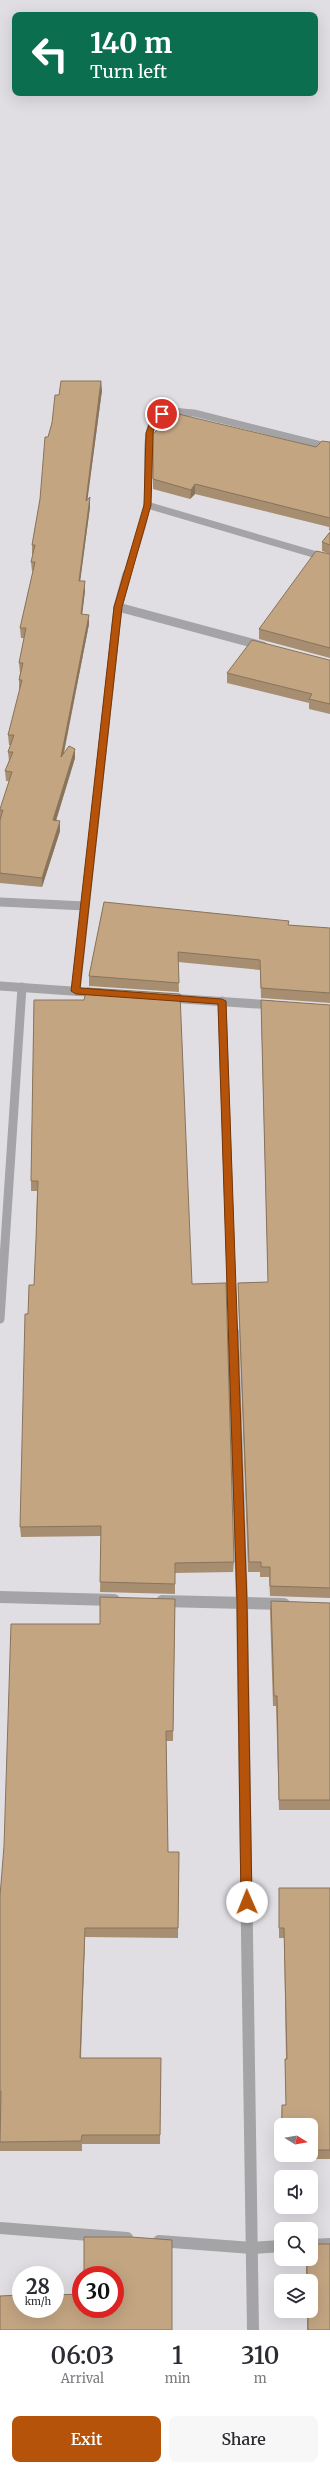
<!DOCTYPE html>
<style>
body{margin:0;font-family:Merriweather,serif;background:#f7f7f7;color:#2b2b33;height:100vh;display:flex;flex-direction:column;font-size:15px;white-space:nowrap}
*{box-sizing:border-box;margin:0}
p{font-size:13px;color:#7c7c81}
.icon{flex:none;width:22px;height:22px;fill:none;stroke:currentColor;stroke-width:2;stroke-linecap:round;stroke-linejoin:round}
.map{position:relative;height:2330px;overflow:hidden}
.details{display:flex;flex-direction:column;background:#fff;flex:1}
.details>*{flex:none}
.hud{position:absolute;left:12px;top:12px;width:306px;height:84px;border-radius:8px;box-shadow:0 4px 16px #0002;background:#0b6e4f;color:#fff;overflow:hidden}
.needle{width:26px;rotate:101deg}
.fabs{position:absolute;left:274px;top:2118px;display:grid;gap:8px}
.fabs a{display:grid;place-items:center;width:44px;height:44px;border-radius:8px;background:#fff;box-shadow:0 4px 16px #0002;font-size:20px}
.speed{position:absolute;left:12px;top:2266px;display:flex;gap:8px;font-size:20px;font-weight:700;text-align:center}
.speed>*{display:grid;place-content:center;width:52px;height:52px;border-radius:50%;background:#fff;box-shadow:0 4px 16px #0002;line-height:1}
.speed small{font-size:10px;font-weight:400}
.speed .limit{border:6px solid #d22;background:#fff;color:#111}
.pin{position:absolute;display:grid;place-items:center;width:34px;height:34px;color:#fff;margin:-17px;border:2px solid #fff;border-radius:50%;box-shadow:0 1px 4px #0007}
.me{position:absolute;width:44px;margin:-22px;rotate:359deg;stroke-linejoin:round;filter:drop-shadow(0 0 3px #0008)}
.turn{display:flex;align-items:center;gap:14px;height:84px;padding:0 12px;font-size:18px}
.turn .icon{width:52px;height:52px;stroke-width:2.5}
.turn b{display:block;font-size:28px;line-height:34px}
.eta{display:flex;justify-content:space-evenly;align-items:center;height:68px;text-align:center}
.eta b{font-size:24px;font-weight:600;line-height:28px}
.primary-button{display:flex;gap:8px;margin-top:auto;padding:8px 12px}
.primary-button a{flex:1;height:46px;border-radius:8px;background:#b45309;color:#fff;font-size:16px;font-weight:600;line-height:46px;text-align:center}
.primary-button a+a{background:#f7f7f7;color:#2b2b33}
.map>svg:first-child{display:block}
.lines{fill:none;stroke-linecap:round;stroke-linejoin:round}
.minor-far2{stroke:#a4a3a5;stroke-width:7}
.minor-far1{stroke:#a4a3a5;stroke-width:9}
.minor{stroke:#a4a3a5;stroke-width:12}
.wall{fill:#a88e70}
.shaded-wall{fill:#88745b}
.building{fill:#c3a582;stroke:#88745b}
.route{fill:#b45309;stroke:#753606}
</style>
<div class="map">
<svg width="330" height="2330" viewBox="0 0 330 2330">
<rect width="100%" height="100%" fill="#e0dee3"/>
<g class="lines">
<g class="minor-far2">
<path d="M147,505L330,559"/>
<path d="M127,575C133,553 144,528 147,505C150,486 143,433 154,420C164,408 180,412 194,413L330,447"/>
</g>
<g class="minor-far1">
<path d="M118,607L263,646"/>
<path d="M0,902L85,906"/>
<path d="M0,986L100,993"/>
<path d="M76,991L118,607L127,574"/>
<path d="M168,998L273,1005"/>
<path d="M222,1001L233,1333"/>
<path d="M0,1319L22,987"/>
</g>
<g class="minor">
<path d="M233,1332L242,1603L253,2330"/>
<path d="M0,1597L114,1600"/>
<path d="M162,1601L284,1604"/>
<path d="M0,2228L127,2238"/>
<path d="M159,2241L252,2248L281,2246"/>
<path d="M311,2245L330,2244"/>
</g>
</g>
<g class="wall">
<path d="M102,390L87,500L90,497V507L80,581L85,591L82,614L89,624L64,753L75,758L56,821L60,831L42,887L0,883V809L9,781H6L5,771L9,761L8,752L11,745H9L8,735L20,690H19V680L20,673L19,663L24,638H21L20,628L33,571H32L31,562L33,554H32V545L40,499L48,437L59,395Z"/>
<path d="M153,434L316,447L330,442V531L329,530V527L195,494L190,499L153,489Z"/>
<path d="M330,532V554L322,551V542Z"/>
<path d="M329,554H330V658L259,639V629Z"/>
<path d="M329,660H330V714L309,709V703L227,683V673Z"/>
<path d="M104,902L289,925L330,928V1003L261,998L260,970L178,962L179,992L89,986V976Z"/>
<path d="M34,1000L192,1284L234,1562L233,1572L175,1573V1594L100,1592L101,1536L21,1537L20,1527L28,1314L34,1285L36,1239L37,1191H31V1181Z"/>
<path d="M261,1000L330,1005V1598L270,1596L269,1577H260V1572H248L238,1293V1283L268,1282L261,1010Z"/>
<path d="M175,1599L173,1741H166L168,1852H179L178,1938L85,1937L81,2058H161L160,2144H82V2151H0V1896L100,1624Z"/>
<path d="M271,1601L330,1603V1810H279L276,1706H273L270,1611Z"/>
<path d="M279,1888H330V2159H281V2155H311V2125H281L282,2105H286L285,2068V2059H286L284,1938H279Z"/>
<path d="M306,2259H311L330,2330H307V2311H311V2281H306Z"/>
</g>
<g class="shaded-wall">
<path d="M101,381L102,390L86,511V501Z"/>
<path d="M195,484V494L190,499L191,490Z"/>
<path d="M90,497V507L79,590V581Z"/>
<path d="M85,581V591L81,624V614Z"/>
<path d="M89,615V624L61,766V757Z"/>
<path d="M75,749V758L53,830V820Z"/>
<path d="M60,821V831L42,887V878Z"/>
<path d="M85,1928V1937L80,2067V2058Z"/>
</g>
<g class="building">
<path d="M61,381H101L86,501L90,497L79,581H85L81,614L89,615L61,757L69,746L75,749L53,820L60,821L42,878L0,873V820L3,810H0V809L12,772L5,771L13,752H8L14,735H8L22,680H19L23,663H19L26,628H20L35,562H31L35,545H32L40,499L45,437H48L52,423L55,395H59Z"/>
<path d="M174,413L316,447L322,441L330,442V518L195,484L191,490L153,479V434Z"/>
<path d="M330,532V545L322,542Z"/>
<path d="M316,551L330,554V648L259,629Z"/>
<path d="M252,640L329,660H330V704L309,699L312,694L227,673Z"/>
<path d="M104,902L289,921L288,925L330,928V993L261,988L260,960L178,952L179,983L89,976Z"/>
<path d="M87,988L180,994L192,1284L226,1283L234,1562L175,1563V1584L100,1582L101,1526L20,1527L25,1314H28L29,1285H34L36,1239L38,1181H31L34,1000H84Z"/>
<path d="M261,1000L330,1005V1588L270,1586V1567H261V1562H249L238,1283L268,1282Z"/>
<path d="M100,1597L175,1599L173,1731H166L168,1852H179L178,1928H85L80,2058H161L160,2135H82L81,2141L0,2142L1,2091H0V1896L4,1846L11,1624H100Z"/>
<path d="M271,1601L330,1603V1800H279L277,1696H274Z"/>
<path d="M279,1888H330V2150H311V2125H282V2105H286L285,2059H287L284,1928H279Z"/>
<path d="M84,2237H131L172,2240V2330H0V2296L21,2295V2309H55V2295L81,2294V2309H115V2275H84Z"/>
<path d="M311,2244H330V2330H308V2311H311V2281H307V2259H311Z"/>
</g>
<path class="route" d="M162,411L166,414L156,422L153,433L151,505L122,607L80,988L222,999L226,1001L247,1603L252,1902L247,1907L241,1902L237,1603L218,1004L76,994L71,991L114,607L144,505L146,433L151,420Z"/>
</svg>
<div class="fabs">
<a><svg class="needle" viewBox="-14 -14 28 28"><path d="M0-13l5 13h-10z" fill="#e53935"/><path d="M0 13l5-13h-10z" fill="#7c7c81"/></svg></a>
<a><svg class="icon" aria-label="sound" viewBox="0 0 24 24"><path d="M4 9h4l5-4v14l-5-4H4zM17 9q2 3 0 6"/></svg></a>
<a><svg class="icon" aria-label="search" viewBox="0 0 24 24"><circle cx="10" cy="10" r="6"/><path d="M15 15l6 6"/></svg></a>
<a><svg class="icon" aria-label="layers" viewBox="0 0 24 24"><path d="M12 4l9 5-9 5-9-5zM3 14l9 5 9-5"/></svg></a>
</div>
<div class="speed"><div>28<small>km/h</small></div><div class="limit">30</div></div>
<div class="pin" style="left:162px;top:414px;background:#d93025"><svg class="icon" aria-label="arrive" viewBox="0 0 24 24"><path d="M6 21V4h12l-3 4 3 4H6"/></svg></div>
<svg class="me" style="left:247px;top:1902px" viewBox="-20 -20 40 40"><circle r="19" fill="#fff"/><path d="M0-13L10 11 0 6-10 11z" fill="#b45309"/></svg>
<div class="hud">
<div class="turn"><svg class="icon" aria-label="left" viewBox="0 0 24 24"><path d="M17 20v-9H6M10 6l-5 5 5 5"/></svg><div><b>140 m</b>Turn left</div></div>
</div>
</div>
<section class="details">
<div class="eta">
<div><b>06:03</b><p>Arrival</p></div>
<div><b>1</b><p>min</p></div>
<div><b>310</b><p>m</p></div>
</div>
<div class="primary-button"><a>Exit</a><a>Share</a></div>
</section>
